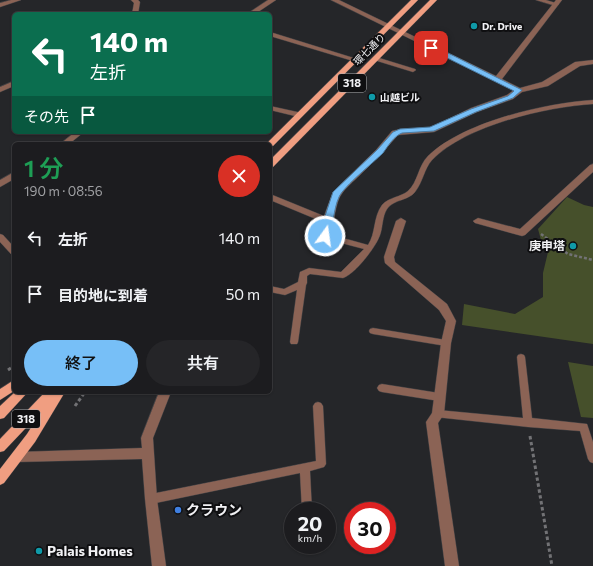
<!DOCTYPE html>
<html lang="ja">
<meta charset="utf-8">
<style>
body{margin:0;font-family:Commissioner,"Noto Sans JP",sans-serif;background:#252528;color:#f1f3f6;height:100vh;display:flex;flex-direction:column;font-size:15px;white-space:nowrap}
*{box-sizing:border-box;margin:0}
p{font-size:13px;color:#a0a1a4}
.icon{flex:none;width:22px;height:22px;fill:none;stroke:currentColor;stroke-width:2;stroke-linecap:round;stroke-linejoin:round}
.map{position:relative;flex:1;overflow:hidden}
.details{position:absolute;left:12px;top:142px;width:260px;height:252px;display:flex;flex-direction:column;background:#1c1c1f;border-radius:6px;box-shadow:0 1px 3px #0004,0 0 0 1px #3a3a3d}
.details>*{flex:none}
.guide{position:absolute;left:12px;top:12px;width:260px;height:122px;border-radius:6px;box-shadow:0 1px 3px #0004,0 0 0 1px #3a3a3d;background:#0b6e4f;color:#fff;overflow:hidden}
.speed{position:absolute;left:284px;top:502px;display:flex;gap:8px;font-size:20px;font-weight:700;text-align:center}
.speed>*{display:grid;place-content:center;width:52px;height:52px;border-radius:50%;background:#1c1c1f;box-shadow:0 1px 3px #0004,0 0 0 1px #3a3a3d;line-height:1}
.speed small{font-size:10px;font-weight:400}
.speed .limit{border:6px solid #d22;background:#fff;color:#111}
.pin{position:absolute;display:grid;place-items:center;width:34px;height:34px;color:#fff;margin:-17px;border-radius:8px;box-shadow:0 2px 6px #0006}
.me{position:absolute;width:44px;margin:-22px;rotate:14deg;stroke-linejoin:round;filter:drop-shadow(0 0 3px #0008)}
.turn{display:flex;align-items:center;gap:14px;height:84px;padding:0 12px;font-size:18px}
.turn .icon{width:52px;height:52px;stroke-width:2.5}
.turn b{display:block;font-size:28px;line-height:34px}
.then{display:flex;align-items:center;height:38px;padding:0 12px;background:#0003;gap:8px;font-size:15px}
.round{display:grid;place-items:center;flex:none;width:42px;height:42px;border-radius:21px;background:#252528}
.overview{display:flex;align-items:center;justify-content:space-between;height:68px;padding:0 12px}
h1{font-size:24px;font-weight:600;line-height:30px;color:#1e9e55}
.button{display:flex;gap:8px;margin-top:auto;padding:8px 12px}
.button a{flex:1;height:46px;border-radius:24px;background:#77bff7;color:#111;font-size:16px;font-weight:600;line-height:46px;text-align:center}
.button a+a{background:#252528;color:#f1f3f6}
ul{padding:0;list-style:none}
li{display:flex;align-items:center;gap:12px;height:56px;padding:0 12px}
li div{flex:1}
li b{display:block;font-size:15px}
li em{font-style:normal}
.map>svg:first-child{display:block}
.green{fill:#46502b}
.lines{fill:none;stroke-linecap:round;stroke-linejoin:round}
.service-casing{stroke:#424245;stroke-width:1}
.minor-casing{stroke:#424245;stroke-width:1}
.primary-casing{stroke:#424245;stroke-width:1}
.path-far1{stroke:#727275;stroke-width:2.5;stroke-dasharray:3 2;stroke-linecap:butt}
.path{stroke:#727275;stroke-width:3;stroke-dasharray:3.5 2.5;stroke-linecap:butt}
.service{fill:#8b6355;fill-rule:evenodd}
.minor{fill:#8b6355;fill-rule:evenodd}
.primary{fill:#f09e81;fill-rule:evenodd}
.route{fill:#77bff7;stroke:#4d7ca1}
.culture-dot{fill:#0f9aa8;stroke:#0f0f11;stroke-width:1.5}
.shop-dot{fill:#3f7fe0;stroke:#0f0f11;stroke-width:1.5}
.labels{text-anchor:middle;stroke-width:4;stroke-linejoin:round;paint-order:stroke}
.far-poi-label{font-size:10px;font-weight:bold;fill:#f1f1f4;stroke:#0f0f11;text-anchor:start}
.far-street-label{font-size:10px;fill:#f1f1f4;stroke:#0f0f11}
.shield{fill:#0f0f11;stroke:#adadb0;stroke-width:1}
.shield-label{font-size:11px;font-weight:bold;fill:#f1f1f4}
.poi-label{font-size:12px;font-weight:bold;fill:#f1f1f4;stroke:#0f0f11;text-anchor:end}
.near-poi-label{font-size:14px;font-weight:bold;fill:#f1f1f4;stroke:#0f0f11;text-anchor:start}
</style>
<div class="map">
<svg width="593" height="566" viewBox="0 0 593 566">
<rect width="100%" height="100%" fill="#252629"/>
<g class="green">
<path d="M567,197L584,205L593,207V344L462,325L464,304L515,314L543,297V273L548,252L541,240L538,229Z"/>
<path d="M568,362L593,366V418L581,417Z"/>
</g>
<g class="lines">
<defs>
<g id="service">
<path d="M536,0H546L559,4L556,6Z"/>
<path d="M270,32L357,59L358,60L353,61L270,36Z"/>
<path d="M376,57L415,69L416,70L413,72L374,60L373,59Z"/>
<path d="M593,100V104C546,107 466,125 432,160C424,169 423,182 415,192C408,201 394,199 387,209C382,217 383,227 380,235C376,247 355,274 343,278L310,274L307,276V283L306,285L298,342L297,344H291L290,342L297,290L285,295L270,292V286L284,289L298,282L300,272L309,268L341,272L364,249L322,238L321,236L322,234L325,233L368,245C376,233 373,217 382,205C389,197 401,197 408,191C418,182 418,166 428,156C463,122 545,103 593,100Z"/>
<path d="M0,234L3,235L14,247V255L11,254L0,242Z"/>
<path d="M373,328L446,340L449,341L450,343L449,345L446,346L373,334L370,333L369,331L370,329Z"/>
<path d="M521,354L524,355L525,357L532,418L587,424L593,442V463L590,462L588,459L580,431L528,427L435,417L433,414L435,411L438,410L523,418L517,357L518,355Z"/>
<path d="M382,384L439,393L442,394L444,397L442,400L439,401L382,392L379,391L377,388L379,385Z"/>
<path d="M318,402L321,403L323,406L326,464L324,467L310,471L312,511H302L300,473L151,504L147,502L146,499L147,496L151,494L316,461L313,406L315,403Z"/>
</g>
<g id="minor">
<path d="M11,0H21L0,7V3Z"/>
<path d="M131,0H138L140,2L138,14H132L134,3Z"/>
<path d="M268,0H276L255,14H247Z"/>
<path d="M331,0H339L496,76L556,0H562L502,79L520,88L542,82L575,62L593,60V64L580,66L548,86L522,92L513,99L477,112L434,132L398,135C386,149 373,162 360,175C354,181 345,188 341,195C334,204 334,237 325,239L320,236L323,222L270,200V194L324,216L333,192L376,150L392,131L401,129L430,128L471,108L507,95L514,90Z"/>
<path d="M14,81V86L0,92V87Z"/>
<path d="M270,106L302,113L303,115L299,117L270,110Z"/>
<path d="M75,132H84L69,144H60Z"/>
<path d="M593,164V172L525,235L522,236L475,223L473,221L478,218L520,229L590,165Z"/>
<path d="M14,172V179L0,187V180Z"/>
<path d="M401,218L406,221L394,257L395,262L447,304L456,321L451,343L444,414L438,423L459,566H445L426,422L432,413L441,343L446,321L439,310L385,263L384,257L396,221Z"/>
<path d="M159,392H171L153,438L157,499L166,566H152L145,499L142,459L17,462L13,461L11,457L13,453L17,452L142,448L141,438Z"/>
</g>
<g id="primary">
<path d="M411,0H418L273,146H270V144H266Z"/>
<path d="M430,0H437L273,167L270,168V160Z"/>
<path d="M14,380V391L0,400V389Z"/>
<path d="M15,392H28L4,418L0,419V406Z"/>
<path d="M45,392H65L35,442L4,483L0,485V469L27,434L41,412L4,451L0,452V439Z"/>
</g>
</defs>
<use href="#service" class="service-casing"/>
<use href="#minor" class="minor-casing"/>
<use href="#primary" class="primary-casing"/>
<path class="path-far1" d="M541,234L568,254L593,260"/>
<g class="path">
<path d="M8,370L14,366"/>
<path d="M75,406L85,392"/>
<path d="M530,436L552,566"/>
</g>
<use href="#service" class="service"/>
<use href="#minor" class="minor"/>
<use href="#primary" class="primary"/>
</g>
<path class="route" d="M429,46H434L522,90L513,98L476,112L434,131L402,133C394,136 388,146 383,153C373,163 344,186 339,197C333,210 334,226 328,238H322L320,236L324,226V219L333,192L377,150L393,132L400,129L430,127L471,109L508,96L514,91L429,49Z"/>
<g class="culture-dot">
<circle cx="474" cy="26" r="4"/>
<circle cx="372" cy="97" r="4"/>
<circle cx="573" cy="246" r="4"/>
<circle cx="39" cy="551" r="4"/>
</g>
<circle class="shop-dot" cx="178" cy="510" r="4"/>
<g class="labels">
<g class="far-poi-label">
<text x="482" y="30">Dr. Drive</text>
<text x="380" y="101">山越ビル</text>
</g>
<g class="far-street-label">
<text transform="translate(369 49) rotate(-45)" y="4">環七通り</text>
</g>
<g class="shield">
<rect x="338" y="74" width="28" height="18" rx="3"/>
<rect x="12" y="410" width="28" height="18" rx="3"/>
</g>
<g class="shield-label">
<text x="352" y="87">318</text>
<text x="26" y="423">318</text>
</g>
<g class="poi-label">
<text x="565" y="250">庚申塔</text>
</g>
<g class="near-poi-label">
<text x="186" y="515">クラウン</text>
<text x="47" y="556">Palais Homes</text>
</g>
</g>
</svg>
<div class="speed"><div>20<small>km/h</small></div><div class="limit">30</div></div>
<div class="pin" style="left:431px;top:48px;background:#d93025"><svg class="icon" aria-label="arrive" viewBox="0 0 24 24"><path d="M6 21V4h12l-3 4 3 4H6"/></svg></div>
<svg class="me" style="left:325px;top:236px" viewBox="-20 -20 40 40"><circle r="17" fill="#77bff7" stroke="#fff" stroke-width="3"/><path d="M0-11L8 9 0 5-8 9z" fill="#fff"/></svg>
<div class="guide">
<div class="turn"><svg class="icon" aria-label="left" viewBox="0 0 24 24"><path d="M17 20v-9H6M10 6l-5 5 5 5"/></svg><div><b>140 m</b>左折</div></div>
<div class="then">その先<svg class="icon" aria-label="arrive" viewBox="0 0 24 24"><path d="M6 21V4h12l-3 4 3 4H6"/></svg></div>
</div>
<section class="details">
<div class="overview"><div><h1>1 分</h1><p>190 m · 08:56</p></div><a class="round" style="background:#d93025;color:#fff"><svg class="icon" aria-label="close" viewBox="0 0 24 24"><path d="M6 6l12 12M18 6L6 18"/></svg></a></div>
<ul>
<li><svg class="icon" aria-label="left" viewBox="0 0 24 24"><path d="M17 20v-9H6M10 6l-5 5 5 5"/></svg><div><b>左折</b></div><em>140 m</em></li>
<li><svg class="icon" aria-label="arrive" viewBox="0 0 24 24"><path d="M6 21V4h12l-3 4 3 4H6"/></svg><div><b>目的地に到着</b></div><em>50 m</em></li>
</ul>
<div class="button"><a>終了</a><a>共有</a></div>
</section>
</div>
